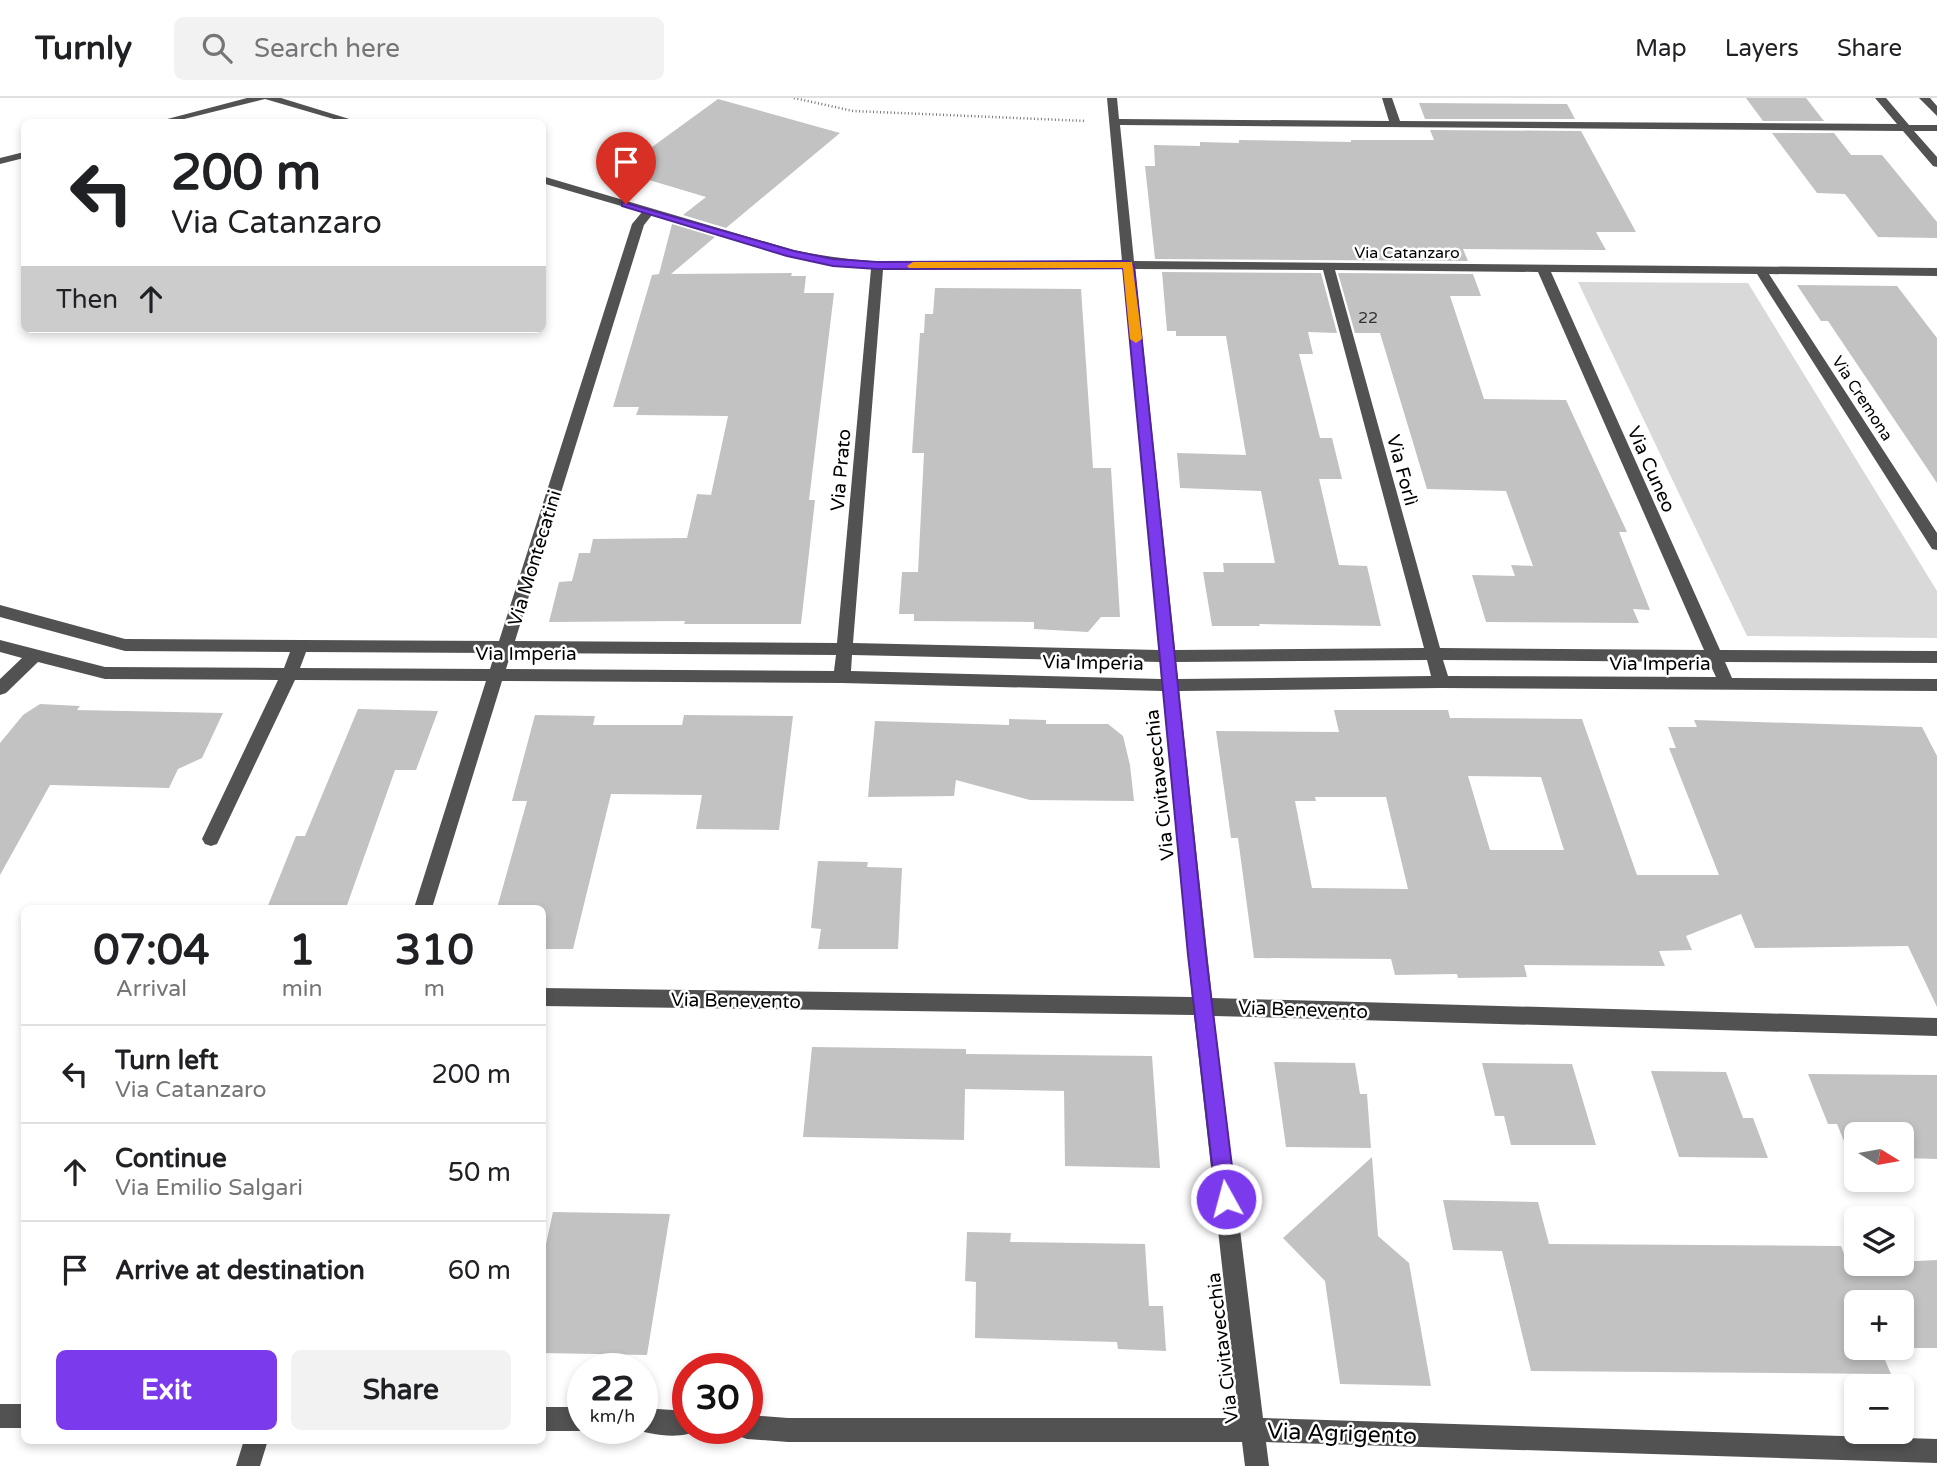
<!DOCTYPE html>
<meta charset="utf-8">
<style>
body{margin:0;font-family:"Varela Round",sans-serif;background:#f2f2f2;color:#202124;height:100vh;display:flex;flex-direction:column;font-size:26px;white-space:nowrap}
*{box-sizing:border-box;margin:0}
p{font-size:23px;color:#757577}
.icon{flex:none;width:38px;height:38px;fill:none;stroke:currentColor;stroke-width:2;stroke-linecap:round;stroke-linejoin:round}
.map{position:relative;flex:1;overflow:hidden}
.drawer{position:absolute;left:21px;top:807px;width:525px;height:539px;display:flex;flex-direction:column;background:#fff;border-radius:10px;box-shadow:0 4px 10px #0003}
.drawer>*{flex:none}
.hud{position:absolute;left:21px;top:21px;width:525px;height:214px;border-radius:10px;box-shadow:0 4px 10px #0003;background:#fff;color:#202124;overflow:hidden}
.needle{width:46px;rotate:101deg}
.controls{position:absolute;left:1844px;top:1024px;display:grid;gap:14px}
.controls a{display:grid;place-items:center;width:70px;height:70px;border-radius:10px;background:#fff;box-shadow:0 4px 10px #0003;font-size:35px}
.speed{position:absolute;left:567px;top:1255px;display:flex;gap:14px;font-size:35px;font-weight:700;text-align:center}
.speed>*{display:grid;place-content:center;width:91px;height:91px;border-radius:50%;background:#fff;box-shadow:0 4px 10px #0003;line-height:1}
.speed small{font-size:18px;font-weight:400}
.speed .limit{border:10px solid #d22;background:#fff;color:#111}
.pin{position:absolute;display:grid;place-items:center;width:60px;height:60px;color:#fff;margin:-72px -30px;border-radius:50% 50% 50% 0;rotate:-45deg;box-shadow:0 0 7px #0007}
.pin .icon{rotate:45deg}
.me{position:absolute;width:77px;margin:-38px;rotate:353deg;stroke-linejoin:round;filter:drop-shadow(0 0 5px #0008)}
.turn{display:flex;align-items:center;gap:24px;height:147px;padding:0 35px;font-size:32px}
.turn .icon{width:91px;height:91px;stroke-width:2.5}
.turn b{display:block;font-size:49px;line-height:60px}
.then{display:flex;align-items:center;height:66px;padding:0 35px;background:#0003;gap:14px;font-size:26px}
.eta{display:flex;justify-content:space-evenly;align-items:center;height:119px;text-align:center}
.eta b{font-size:42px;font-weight:800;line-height:49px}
.button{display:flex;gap:14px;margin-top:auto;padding:14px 35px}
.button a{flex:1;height:80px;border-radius:10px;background:#7c3aed;color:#fff;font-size:28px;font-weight:800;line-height:80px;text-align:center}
.button a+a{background:#f2f2f2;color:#202124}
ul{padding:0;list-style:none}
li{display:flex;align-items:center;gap:21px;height:98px;padding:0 35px;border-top:2px solid #e0e0e0}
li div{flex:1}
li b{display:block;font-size:26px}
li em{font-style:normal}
header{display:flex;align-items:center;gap:42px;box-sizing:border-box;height:98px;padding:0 35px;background:#fff;border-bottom:2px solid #e0e0e0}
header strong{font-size:33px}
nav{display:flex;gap:38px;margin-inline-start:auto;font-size:24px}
.search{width:490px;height:63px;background:#f2f2f2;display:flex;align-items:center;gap:18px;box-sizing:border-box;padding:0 24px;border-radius:10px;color:#757577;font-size:26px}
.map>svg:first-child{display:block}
.green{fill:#d9d9d9}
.building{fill:#c2c2c2;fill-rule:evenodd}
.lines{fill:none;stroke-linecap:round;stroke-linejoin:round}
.path{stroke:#747474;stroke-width:2.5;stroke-dasharray:1 2.5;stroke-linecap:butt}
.minor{fill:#525252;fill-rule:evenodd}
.route{fill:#7c3aed;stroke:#51269a;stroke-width:2}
.slow{fill:#f59e0b}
.labels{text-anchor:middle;stroke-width:5;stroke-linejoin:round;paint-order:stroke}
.far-street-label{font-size:16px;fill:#000;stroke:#fff}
.number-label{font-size:16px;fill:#303030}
.street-label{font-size:19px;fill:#000;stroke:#fff}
.near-street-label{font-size:23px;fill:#000;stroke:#fff}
</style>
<header>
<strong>Turnly</strong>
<div class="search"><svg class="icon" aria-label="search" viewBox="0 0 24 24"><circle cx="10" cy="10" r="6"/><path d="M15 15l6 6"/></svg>Search here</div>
<nav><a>Map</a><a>Layers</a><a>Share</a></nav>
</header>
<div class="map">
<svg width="1937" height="1368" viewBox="0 0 1937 1368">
<rect width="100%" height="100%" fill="#fff"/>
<path class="green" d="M1578,184L1748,185L1937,493V540L1747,538Z"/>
<g class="building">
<path d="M1746,0H1806L1824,23H1763Z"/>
<path d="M718,1L840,35L726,130L683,117L706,99L619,73Z"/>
<path d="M1419,5L1567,6L1575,21H1425Z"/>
<path d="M1430,32L1581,33L1636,134H1596L1606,152L1463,151L1468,163L1155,161L1145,68H1155L1154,47L1200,48V44L1239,45V42L1351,44V42H1434Z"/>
<path d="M1772,35H1834L1851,57H1882L1937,124V140L1878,139L1845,96L1817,95Z"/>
<path d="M672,126L715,139L671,176L792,175L791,178H806L804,195H834L809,402H815L801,526H684L685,523L549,524L559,484L572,483L579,455H590L593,441L687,440L697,396L711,397L728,318L636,317L639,309H613L652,177L659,176Z"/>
<path d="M1162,174L1321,175L1337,235L1308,234L1313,256H1299L1320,340H1332L1342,381H1319L1339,467L1367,468L1381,528L1259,526L1260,528H1212L1203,474H1224L1223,465H1275L1261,393L1180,390L1177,355L1246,357L1226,238H1176V233H1167Z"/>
<path d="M1338,175L1473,176L1481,198H1450L1484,301L1566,302L1627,434H1619L1650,512L1633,511L1639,525L1486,524L1472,477L1515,478L1511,467L1533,468L1506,393L1427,391L1380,235H1355Z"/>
<path d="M1797,187L1897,188L1937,240V385L1828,223H1821Z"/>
<path d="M935,190L1081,191L1093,370H1111L1120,519H1101L1088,534L1034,531V524L914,523V516H899L902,474H918L924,355H912L920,235H924L925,216H933Z"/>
<path d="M40,606L80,608L77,612L223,615L202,660L178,671L169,690L50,687L0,777V645L23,617Z"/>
<path d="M358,611L438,613L416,672H395L346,810H267L296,738H305Z"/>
<path d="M1334,612H1448L1450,620L1582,621L1637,777H1719L1669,650H1676L1668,629H1697L1694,622L1922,629L1937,658V909L1908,848L1755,850L1741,816L1686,838L1692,852L1659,853L1665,868L1524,867L1527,879L1458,880L1457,876L1395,877L1391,861L1254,860L1238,740H1231L1216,633L1339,634ZM1468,678L1541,679L1564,752H1490ZM1315,699H1386L1408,791L1312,790L1295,703H1316Z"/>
<path d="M535,617L595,618L593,627H682L684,617L793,618L779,732L696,731L702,697L611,696L573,851H542V810H497L527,703H512Z"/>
<path d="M1009,621L1046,622V626H1108L1123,638L1130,667L1134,703L1030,702L956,682L954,698L868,699L875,623L1009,627Z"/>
<path d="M818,763L868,764L867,769L902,770L898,851H818L821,831L811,830Z"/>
<path d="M812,949L966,951V956L1152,958L1160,1070L1065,1068L1064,993L965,991L964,1042L803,1039Z"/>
<path d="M1274,964L1355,965L1360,996H1367L1371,1050L1286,1049Z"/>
<path d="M1482,965L1572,966L1596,1047H1511L1504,1018H1495Z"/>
<path d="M1651,973L1726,974L1743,1020H1753L1768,1060L1679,1059Z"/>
<path d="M1808,976L1937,977V1061L1902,1060V1036H1857V1060H1851L1837,1026H1828Z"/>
<path d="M1372,1059L1378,1138L1409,1165L1431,1288L1340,1286L1325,1183L1283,1140Z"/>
<path d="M1443,1102L1538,1104L1549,1146L1841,1148L1846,1161H1857V1166L1937,1162V1250H1890H1902V1204H1857V1250H1880L1891,1276L1531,1273L1502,1153L1453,1152Z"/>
<path d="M553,1114L670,1116L647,1257L542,1255V1164Z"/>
<path d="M967,1134L1011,1135L1010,1144L1145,1146L1149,1208H1163L1166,1253L1118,1251L1117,1244L975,1240L976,1184L965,1183Z"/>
</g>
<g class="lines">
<path class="path" d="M794,0L853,13L1086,23"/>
<g class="minor">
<path d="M247,0H281L359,24H344L265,1L172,24H156Z"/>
<path d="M1107,0H1117L1119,21L1389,23L1382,0H1392L1400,23L1897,26L1875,0H1886L1909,27H1937V33H1914L1937,59V69L1933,68L1903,33L1120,27L1134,163L1937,170V178L1769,176L1937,435V452L1932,451L1757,176L1551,174L1720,552L1937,553V565L1725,564L1732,580L1937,581V593L1441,590L1179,593L1212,900L1937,920V938L1214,918L1263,1320L1937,1341V1365L1266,1344L1269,1368H1245L1242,1344H788L747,1341L738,1338L735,1330H747V1317L788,1320H1239L1194,917L542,908V890L1192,899L1163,593L842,585L502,583L432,810H414L486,583L295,582L217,746L211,748L205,746L202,741L278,582L105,581L38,564L6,595L0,597V581L22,560L0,554V542L105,569L284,570L290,554L125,553L0,519V507L125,541L499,543L632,126L642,114L542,85V78L793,152C897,174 1016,164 1122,163ZM652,117C724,139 795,164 871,171L837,545L515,543L644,127ZM1123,171L1159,552L853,545L883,172ZM1135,171L1323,172L1424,550L1175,552ZM1335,172L1538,174L1704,552L1440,550ZM306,554L495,555L490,571L300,570ZM511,555L836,557L834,573L506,571ZM852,557L1160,564L1161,581L851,573ZM1427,562L1431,578L1178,581L1176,564ZM1443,562L1709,564L1716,579L1448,578Z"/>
<path d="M1919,0H1930L1937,8V18Z"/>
<path d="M24,54V60L0,66V60Z"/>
<rect x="0" y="1306" width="24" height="24"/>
<path d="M542,1309H583V1330H590L583,1333H542Z"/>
<path d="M642,1310L688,1313V1330H698C688,1343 647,1337 633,1330H642Z"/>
<path d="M244,1342H268L260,1368H236Z"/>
</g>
</g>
<path class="route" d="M622,104L794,153L833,161L877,164L1128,163L1134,167L1206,857L1236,1101L1233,1108L1226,1111L1219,1108L1216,1101L1188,857L1123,170L877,171L833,168L787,158L622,108Z"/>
<path class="slow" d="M913,164H1132L1142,241L1136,245L1130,241L1123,170H909L907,168Z"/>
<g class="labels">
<g class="far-street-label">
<text x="1407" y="160">Via Catanzaro</text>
<text transform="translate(1863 300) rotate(57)" y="6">Via Cremona</text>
</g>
<g class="number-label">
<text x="1368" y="225">22</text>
</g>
<g class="street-label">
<text transform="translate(1652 371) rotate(66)" y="7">Via Cuneo</text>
<text transform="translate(840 372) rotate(-85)" y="7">Via Prato</text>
<text transform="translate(1403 372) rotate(75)" y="7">Via Forlì</text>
<text transform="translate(534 460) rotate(-73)" y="7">Via Montecatini</text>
<text x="526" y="562">Via Imperia</text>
<text transform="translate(1093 564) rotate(1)" y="7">Via Imperia</text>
<text x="1660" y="572">Via Imperia</text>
<text transform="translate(1159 687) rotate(-96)" y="7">Via Civitavecchia</text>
<text transform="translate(736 902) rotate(1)" y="7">Via Benevento</text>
<text transform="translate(1303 911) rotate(2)" y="7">Via Benevento</text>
<text transform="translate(1222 1250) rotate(-97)" y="7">Via Civitavecchia</text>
</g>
<g class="near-street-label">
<text transform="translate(1342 1335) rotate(2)" y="8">Via Agrigento</text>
</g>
</g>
</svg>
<div class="controls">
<a><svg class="needle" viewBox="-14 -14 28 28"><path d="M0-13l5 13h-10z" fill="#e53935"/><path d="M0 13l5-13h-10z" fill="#757577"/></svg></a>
<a><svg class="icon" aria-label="layers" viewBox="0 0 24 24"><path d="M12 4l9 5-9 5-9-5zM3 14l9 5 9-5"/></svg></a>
<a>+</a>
<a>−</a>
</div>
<div class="speed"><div>22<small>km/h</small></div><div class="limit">30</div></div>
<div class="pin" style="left:626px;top:106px;background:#d93025"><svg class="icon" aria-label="arrive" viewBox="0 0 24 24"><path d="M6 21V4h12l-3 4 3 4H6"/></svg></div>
<svg class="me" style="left:1226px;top:1101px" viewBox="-20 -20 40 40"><circle r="17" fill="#7c3aed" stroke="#fff" stroke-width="3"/><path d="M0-11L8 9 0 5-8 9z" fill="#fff"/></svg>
<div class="hud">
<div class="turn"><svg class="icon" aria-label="left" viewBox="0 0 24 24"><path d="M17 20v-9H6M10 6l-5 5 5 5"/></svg><div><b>200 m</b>Via Catanzaro</div></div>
<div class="then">Then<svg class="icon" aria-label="ahead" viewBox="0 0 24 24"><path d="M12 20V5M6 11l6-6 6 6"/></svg></div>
</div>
<section class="drawer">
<div class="eta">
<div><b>07:04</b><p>Arrival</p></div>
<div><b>1</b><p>min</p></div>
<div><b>310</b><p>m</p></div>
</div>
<ul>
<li><svg class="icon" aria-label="left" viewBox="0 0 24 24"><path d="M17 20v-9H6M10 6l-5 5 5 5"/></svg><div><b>Turn left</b><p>Via Catanzaro</p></div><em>200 m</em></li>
<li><svg class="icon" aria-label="ahead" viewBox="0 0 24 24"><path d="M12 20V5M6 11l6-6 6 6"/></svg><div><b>Continue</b><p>Via Emilio Salgari</p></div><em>50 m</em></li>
<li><svg class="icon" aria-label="arrive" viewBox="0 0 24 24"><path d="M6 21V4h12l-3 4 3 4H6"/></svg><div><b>Arrive at destination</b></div><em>60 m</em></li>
</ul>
<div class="button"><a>Exit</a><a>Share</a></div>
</section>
</div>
